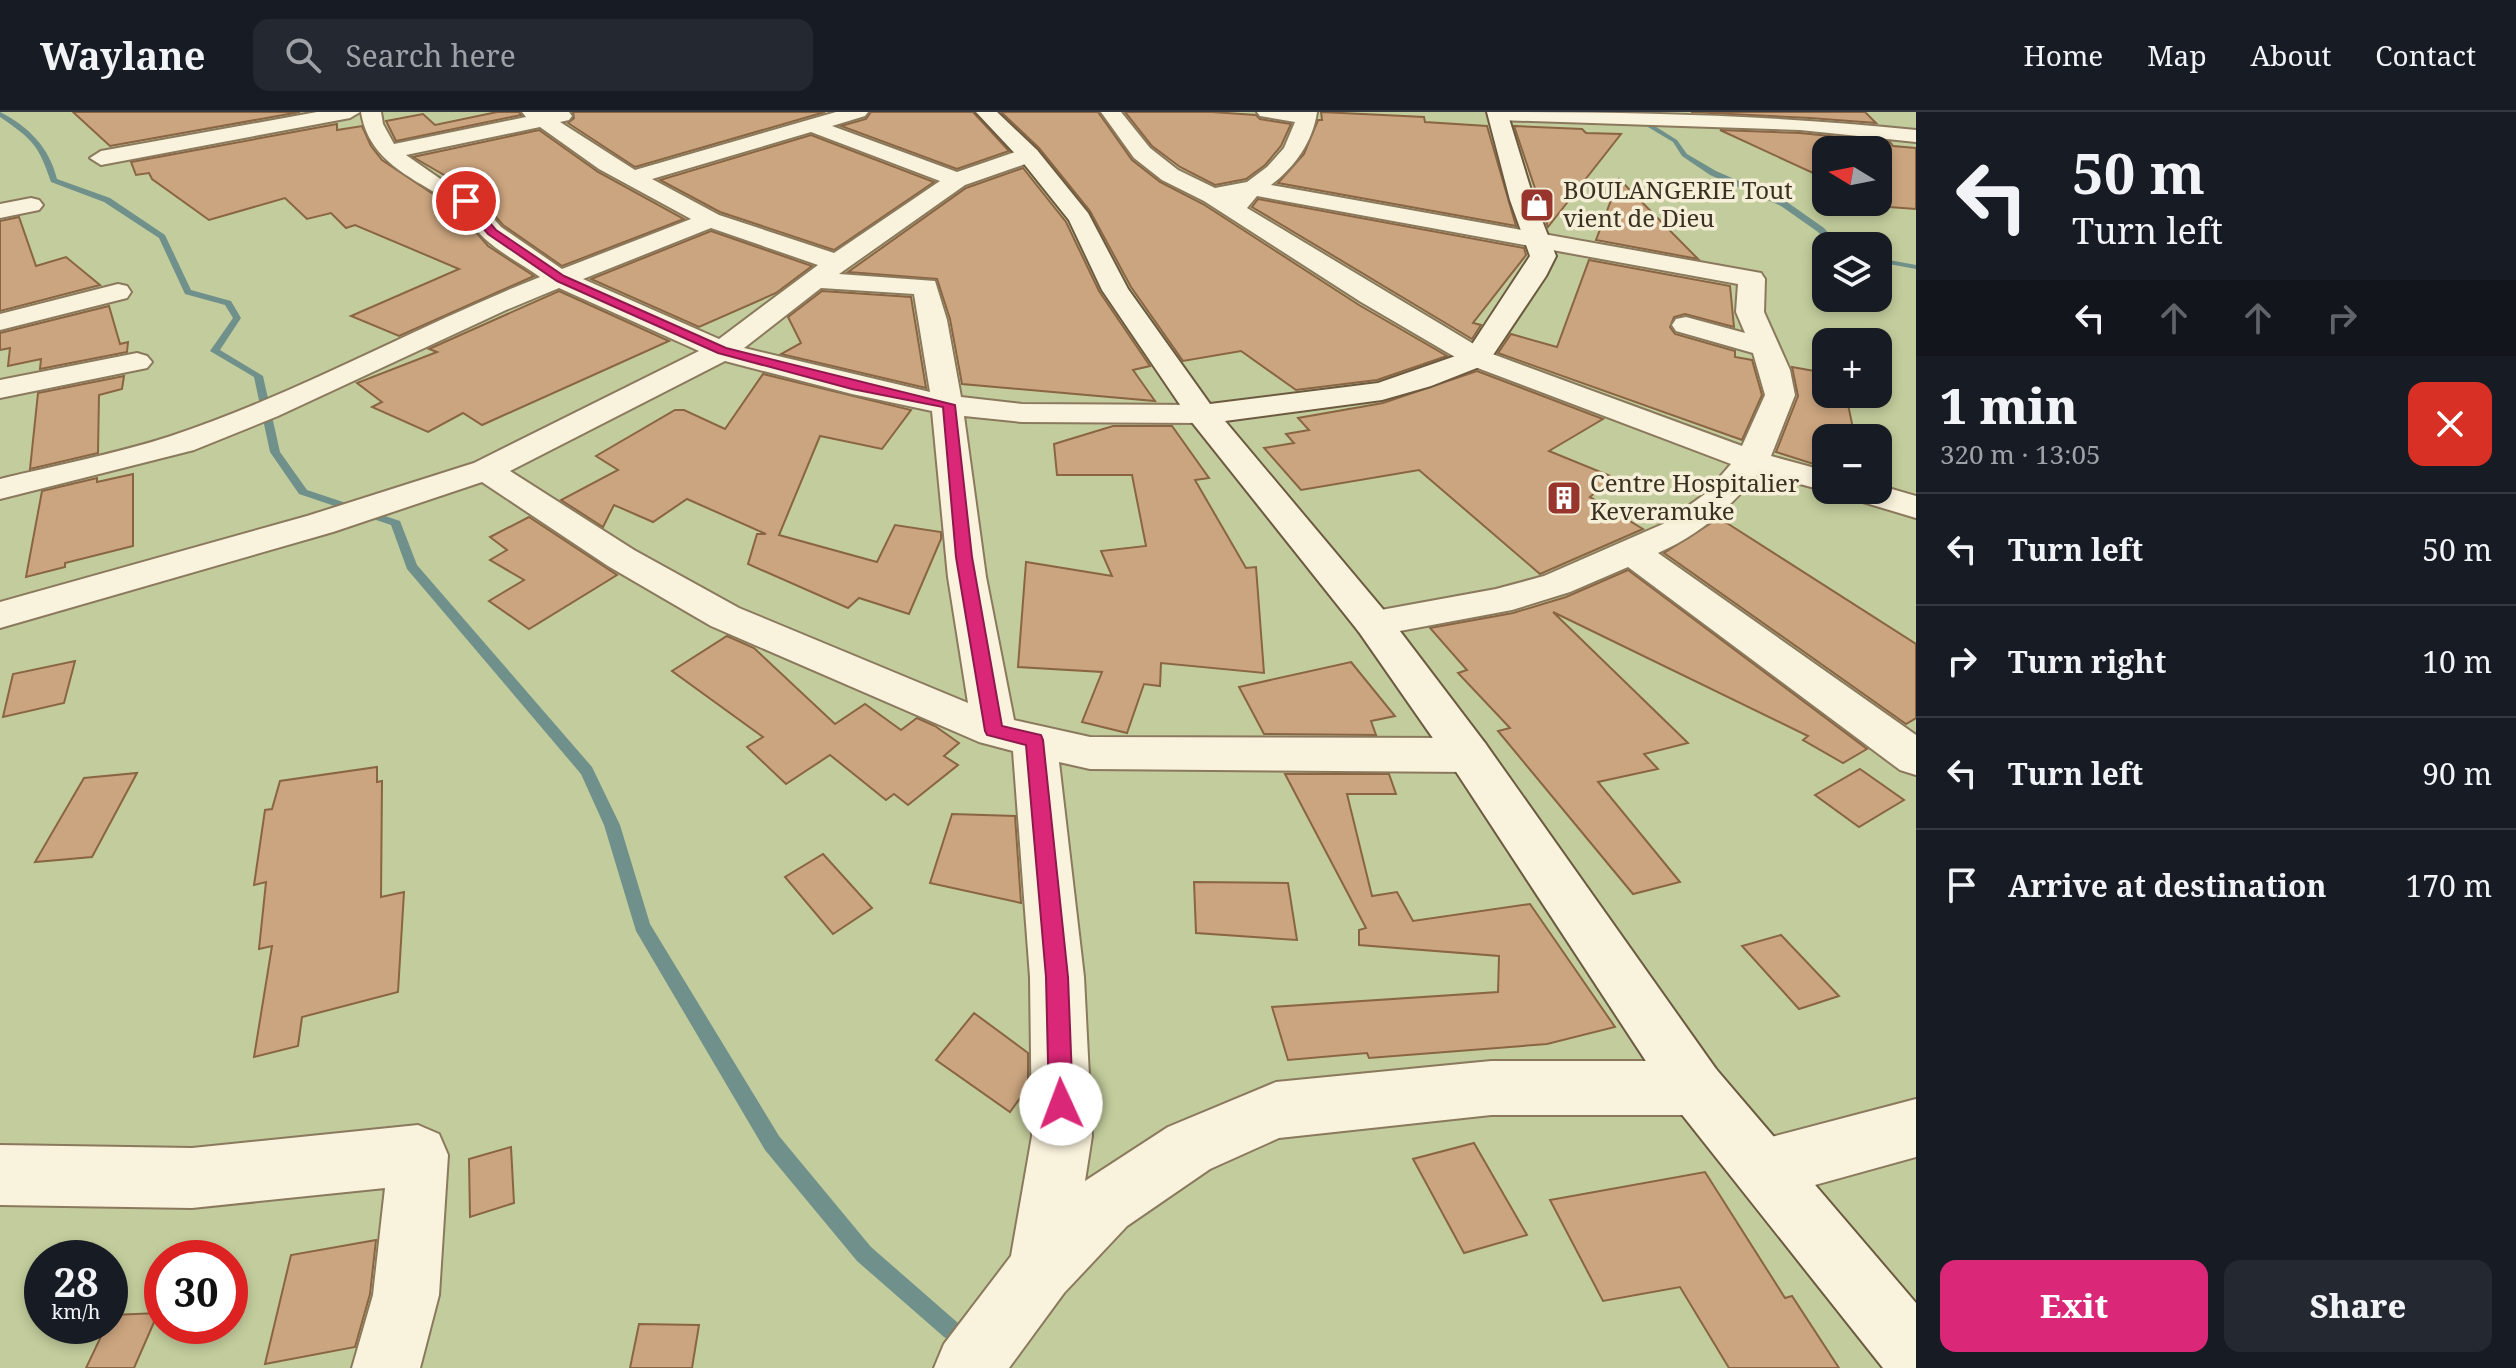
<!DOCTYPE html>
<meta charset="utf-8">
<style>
body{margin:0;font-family:"Noto Serif",serif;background:#242831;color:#f1f3f6;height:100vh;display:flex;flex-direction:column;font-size:30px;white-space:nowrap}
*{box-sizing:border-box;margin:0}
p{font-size:26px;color:#9ea1a6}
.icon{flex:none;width:44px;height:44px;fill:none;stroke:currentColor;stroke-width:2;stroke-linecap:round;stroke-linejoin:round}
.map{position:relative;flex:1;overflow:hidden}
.sheet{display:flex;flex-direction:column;background:#171b24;width:600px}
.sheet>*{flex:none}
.top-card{background:#171b24;color:#f1f3f6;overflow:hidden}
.needle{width:52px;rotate:280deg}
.tools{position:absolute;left:1812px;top:24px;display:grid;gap:16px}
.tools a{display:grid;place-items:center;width:80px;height:80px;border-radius:16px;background:#171b24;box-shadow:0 4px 12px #0003;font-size:40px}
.speed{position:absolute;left:24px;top:1128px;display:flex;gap:16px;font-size:40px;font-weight:700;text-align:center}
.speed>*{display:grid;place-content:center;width:104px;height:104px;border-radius:50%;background:#171b24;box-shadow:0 4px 12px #0003;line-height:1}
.speed small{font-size:20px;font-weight:400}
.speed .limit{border:12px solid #d22;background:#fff;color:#111}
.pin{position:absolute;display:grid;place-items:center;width:68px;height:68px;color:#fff;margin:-34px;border:4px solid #fff;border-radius:50%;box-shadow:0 2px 8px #0007}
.me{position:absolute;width:88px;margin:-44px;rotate:358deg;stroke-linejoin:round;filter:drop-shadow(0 0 6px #0008)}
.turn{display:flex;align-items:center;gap:28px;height:168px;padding:0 24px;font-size:36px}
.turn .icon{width:104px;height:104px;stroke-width:2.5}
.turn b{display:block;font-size:56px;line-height:68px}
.lanes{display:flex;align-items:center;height:76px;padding:0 24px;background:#0003;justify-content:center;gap:40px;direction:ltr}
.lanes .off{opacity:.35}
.round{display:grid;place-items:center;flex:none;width:84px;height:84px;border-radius:16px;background:#242831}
.overview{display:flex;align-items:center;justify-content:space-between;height:136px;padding:0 24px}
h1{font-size:48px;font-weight:800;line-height:60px}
.button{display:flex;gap:16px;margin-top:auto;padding:16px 24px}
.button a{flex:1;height:92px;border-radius:16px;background:#db2777;color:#fff;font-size:32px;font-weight:800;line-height:92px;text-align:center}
.button a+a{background:#242831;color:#f1f3f6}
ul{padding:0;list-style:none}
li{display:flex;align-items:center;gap:24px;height:112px;padding:0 24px;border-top:2px solid #363941}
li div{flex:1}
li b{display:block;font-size:30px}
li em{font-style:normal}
header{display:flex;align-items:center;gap:48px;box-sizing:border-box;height:112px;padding:0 40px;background:#171b24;border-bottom:2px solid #363941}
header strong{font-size:38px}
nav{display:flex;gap:44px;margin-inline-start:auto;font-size:28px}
.search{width:560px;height:72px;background:#242831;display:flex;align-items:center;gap:20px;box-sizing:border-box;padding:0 28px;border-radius:16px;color:#9ea1a6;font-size:30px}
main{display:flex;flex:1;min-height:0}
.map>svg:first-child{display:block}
.green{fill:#c3cc9c;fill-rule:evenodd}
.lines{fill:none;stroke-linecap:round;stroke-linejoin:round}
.stream{fill:#70918b;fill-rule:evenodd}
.building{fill:#cba57f;stroke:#896543;stroke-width:2}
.street-casing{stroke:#8a795d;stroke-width:4}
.secondary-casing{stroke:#6c5a40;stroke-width:4}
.street{fill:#f9f2dc;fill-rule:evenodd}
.secondary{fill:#f9f2dc;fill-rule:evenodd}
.route{fill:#db2777;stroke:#8e194d;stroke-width:2}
.labels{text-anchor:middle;stroke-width:7;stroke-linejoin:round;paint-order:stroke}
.far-poi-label{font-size:24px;fill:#3b2f21;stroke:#f5efd8;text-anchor:start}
</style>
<header>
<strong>Waylane</strong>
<div class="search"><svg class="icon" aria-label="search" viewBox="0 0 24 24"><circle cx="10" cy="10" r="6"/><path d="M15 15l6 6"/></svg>Search here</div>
<nav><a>Home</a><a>Map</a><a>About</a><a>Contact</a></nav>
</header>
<main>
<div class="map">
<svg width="1916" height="1256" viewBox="0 0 1916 1256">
<rect width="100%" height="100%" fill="#eee6c8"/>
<path class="green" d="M0,0H1916V1256H0ZM1826,38H1878V90H1826ZM1826,134H1878V186H1826ZM1826,230H1878V282H1826ZM1826,326H1878V378H1826ZM42,1146H110V1214H42ZM162,1146H230V1214H162Z"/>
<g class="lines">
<g class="stream">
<path d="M0,0C29,15 49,35 57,67L110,86L165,123L191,178L231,189L241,206L220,238L263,264L280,340L307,378L400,409L417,453L592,655L620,713L650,812L779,1024L871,1135L958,1211L962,1218L958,1225L951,1229L944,1225L857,1149L765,1038L636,819L604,713L581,662L407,457L391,413L299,382L270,340L254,265L210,239L233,206L225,193L185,182L159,126L104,90L51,70C38,32 33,28 0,5Z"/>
<path d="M1639,0H1645L1653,13L1677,28L1687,42L1716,59L1787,90L1824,116L1838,132L1825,136V132L1829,131L1818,120L1781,94L1710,63L1682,44L1673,30L1648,15Z"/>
<path d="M1878,146L1916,153V157L1878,150Z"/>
</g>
</g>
<g class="building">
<path d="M73,0H300L110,34Z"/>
<path d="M497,0H519L521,3L396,29L386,9L423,2L435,13Z"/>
<path d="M573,0H825L635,55L568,11L574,6Z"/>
<path d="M871,0H973L1009,39L957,57L841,14L866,7Z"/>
<path d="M1001,0H1098L1132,48L1160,70L1203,92L1359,193L1447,244L1377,268L1296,278L1241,239L1183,249L1131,175L1090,99L1039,36Z"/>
<path d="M1125,0H1212L1256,3L1260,7L1291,12L1281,34L1265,53L1246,67L1215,73L1180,55L1152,34Z"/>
<path d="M1321,0L1424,5L1425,10L1487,14L1516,114L1278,71L1304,42L1318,8H1322Z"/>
<path d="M1691,0H1865L1876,11L1810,6Z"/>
<path d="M337,12V18L362,14L371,34L382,48L457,98L488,134L534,164L399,224L351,204L459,157L355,113L346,116L331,101L307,107L285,86L209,108L152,67L149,61L136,63L131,50Z"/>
<path d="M1514,14L1582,17L1586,21L1621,22L1548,115Z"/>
<path d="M539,18L598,60L684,107L562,154L503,113L475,81L413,45Z"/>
<path d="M1720,18L1800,21L1890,30L1893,34L1916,36V97L1889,95L1877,90L1878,38H1826V67Z"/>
<path d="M811,23L934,70L834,138L720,100L660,68Z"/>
<path d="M1023,56L1066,110L1099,179L1150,254L1133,258L1155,289L962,272L950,207L937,167L848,160L966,76Z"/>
<path d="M1619,67L1698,147L1596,128Z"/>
<path d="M1258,87L1524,136L1526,143L1473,211L1481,213L1472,227L1252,95Z"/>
<path d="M19,105L36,154L66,145L100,173L0,199V109Z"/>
<path d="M711,119L812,154L776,181L699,215L591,167Z"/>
<path d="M1589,148L1730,174L1734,215L1685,202L1674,205L1670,215L1675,222L1735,239V245L1752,248L1762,283L1742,328L1498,241L1511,222L1557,235Z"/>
<path d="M559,179L669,229L482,313L463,301L428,320L372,295L382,290L357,271L437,240L429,237Z"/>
<path d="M822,179L911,185L926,276L781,242L801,231L788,205Z"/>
<path d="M109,194L120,232L128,230L127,240L40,257L41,247L8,254L10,236L0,238V221Z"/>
<path d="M1792,255L1826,261V282L1846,283L1855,326H1826V356L1776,340L1798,284Z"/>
<path d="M1477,259L1603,307L1549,339L1613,365L1590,385L1643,417L1540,462L1419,358L1301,378L1264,336L1294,331L1286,322L1309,318L1298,306L1383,291Z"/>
<path d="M763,262L911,298L882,337L820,324L779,423L877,450L895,413L941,420V427L909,502L859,486L848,496L748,452L757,422H766L687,387L653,410L614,393L603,415L561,388L618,358L596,344L675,298H684L725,317Z"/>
<path d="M124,264L122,277L99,283L98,341L30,357L38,281Z"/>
<path d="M1113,314H1172L1209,366L1195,368L1246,456L1256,455L1264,561L1161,551L1160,574L1144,572L1127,621L1082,610L1102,560L1018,555L1026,450L1112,464L1101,439L1146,434L1132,363H1057L1054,332Z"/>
<path d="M133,362V434L65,451V455L26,465L42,379L97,366V370Z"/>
<path d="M529,405L617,463L529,517L489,489L524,468L490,448L507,438L490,425Z"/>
<path d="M1719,406L1916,532V606L1906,612L1664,441Z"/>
<path d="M1628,458L1867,637L1843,651L1803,628L1808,624L1553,500L1688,631L1644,642L1658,657L1598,670L1680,770L1633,782L1498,619L1510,616L1458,561L1467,558L1430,516L1513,501L1566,485Z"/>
<path d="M727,524L754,536L835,612L865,592L901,618L917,606L935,614L959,631L944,644L958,653L908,693L894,682L886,688L830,643L786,672L747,635L763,625L672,559Z"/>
<path d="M75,549L64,591L3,605L13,562Z"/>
<path d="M1351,550L1395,604L1371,609L1376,623L1264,622L1239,575Z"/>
<path d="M377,655V670L382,669L381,785L404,780L398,880L302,905L298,934L254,945L272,834L259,837L266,770L254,773L265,698L272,697L280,669Z"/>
<path d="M1860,657L1904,688L1859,715L1815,683Z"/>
<path d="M137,661L92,745L35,750L84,666Z"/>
<path d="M1285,662H1389L1396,682H1347L1372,784L1397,780L1413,809L1530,792L1615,915L1547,932L1369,946L1367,941L1288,948L1272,895L1498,880L1499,844L1359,833V818L1366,816Z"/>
<path d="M952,702L1015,704L1021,791L930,771Z"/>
<path d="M823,742L872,796L833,822L785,765Z"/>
<path d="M1194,770L1288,771L1297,828L1196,821Z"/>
<path d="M1781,823L1839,884L1799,897L1742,834Z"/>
<path d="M974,901L1028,941V975L1010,1000L936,948Z"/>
<path d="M1474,1031L1527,1123L1464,1141L1413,1047Z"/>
<path d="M511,1035L514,1091L470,1105L469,1047Z"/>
<path d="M1705,1060L1785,1186L1792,1184L1839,1256H1729L1680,1175L1603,1189L1550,1088Z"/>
<path d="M376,1128L370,1182L355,1235L265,1252L291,1143Z"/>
<path d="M158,1201L134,1256H86L106,1214H110L112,1203Z"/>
<path d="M639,1212L699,1213L692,1256H630Z"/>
</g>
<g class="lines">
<defs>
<g id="street">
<path d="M317,0H360L350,6L101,53L90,46L101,39Z"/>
<path d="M361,0H381L383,12L394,32L526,5L522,0H569L572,4L569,8L560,10L635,58L836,0H868L865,4L832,14L957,60L1021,38H1037L1040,43L1037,48L965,73L839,162L935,169L947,208L961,285L1022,292L1202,293L1213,295L1218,302L1213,309L1202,311L1022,310L964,304L986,465L1014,608L1090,625L1469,626L1485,631L1491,643L1485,655L1469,660L1090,657L1059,650L1084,865L1092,1024L1085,1069L1168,1015L1276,970L1491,949H1696L1716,957L1725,976L1716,995L1696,1003H1491L1279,1026L1210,1057L1127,1114L1064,1181L1009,1256H934L944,1232L1011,1144L1032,1024L1030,865L1013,639L979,630L711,514L608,454L482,370L333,420L0,516V490L307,404L474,351L699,239L559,176L506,198L278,304L194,338L0,387V367C57,353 116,342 171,324C298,282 416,214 540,165C522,152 500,141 484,126C473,116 467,100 455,93C417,67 369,52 361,0ZM540,15L599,57L691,107L562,157L501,115L474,84L439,66L406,43ZM811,20L940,69L834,141L719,103L652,67ZM711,116L818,153L719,227L583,167ZM821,176L914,182L930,280L744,236ZM725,249L852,282L932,299L948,465L968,591L739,496L634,438L510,359Z"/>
<path d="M1101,0H1121L1150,36L1178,58L1215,76L1247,70L1267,55L1284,36L1295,10L1260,4L1257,0H1317C1313,29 1295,55 1271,73L1761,161L1765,167L1764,200L1790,258L1795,283L1771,344L1826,359V378H1831L1826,379L1759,361C1729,396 1701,422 1658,441L1916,623V663L1900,658L1628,455L1570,480L1512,498L1373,524L1359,520L1353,511L1359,502L1496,477L1544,464L1663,412L1705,382L1731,352L1467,252L1361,190L1204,89L1162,68L1134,46ZM1257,84L1738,172L1736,200L1745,221L1686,205L1676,207L1672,213L1676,219L1753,241L1765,283L1742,334L1487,240L1247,96Z"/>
<path d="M1489,0C1632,0 1774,3 1916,18V30L1800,18L1498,8L1491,6Z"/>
<path d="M31,86L39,88L43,93L39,98L0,106V92Z"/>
<path d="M118,172L127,174L131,180L127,186L0,218V202Z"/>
<path d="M137,241L147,244L152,250L147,256L0,286V268Z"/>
<path d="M1878,373L1916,384V406L1846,385L1841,378H1878Z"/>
<path d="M1916,987V1045L1764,1087L1743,1078L1734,1057L1743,1036L1764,1027Z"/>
<path d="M418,1013L439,1022L448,1043L439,1183L420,1256H352L373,1183L385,1076L192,1096L0,1093V1033L192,1036Z"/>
</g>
<path id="secondary" d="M976,0H997L1037,38L1088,101L1128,177L1210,292L1378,271L1467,240L1530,144L1510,88L1487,0H1507L1534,88L1556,144L1546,164L1487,252L1431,274L1382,288L1225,309L1387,502L1485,631L1716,957L1916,1191V1256H1883L1676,995L1453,655L1359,520L1191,309L1102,178L1069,108L1021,48Z"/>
</defs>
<use href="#street" class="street-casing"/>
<use href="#secondary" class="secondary-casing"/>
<use href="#street" class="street"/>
<use href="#secondary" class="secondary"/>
</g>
<path class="route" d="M462,87H469L496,118L564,164L726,236L955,293L972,445L1002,614L1041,623L1043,628L1068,865L1073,992L1069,1001L1061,1004L1053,1001L1049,992L1046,865L1026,633L987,623L985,619L956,445L943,295L852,277L718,241L557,169L488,122L462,91Z"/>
<defs>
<symbol id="shop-square" viewBox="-11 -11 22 22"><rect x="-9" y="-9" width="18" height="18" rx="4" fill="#98362e" stroke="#f5efd8"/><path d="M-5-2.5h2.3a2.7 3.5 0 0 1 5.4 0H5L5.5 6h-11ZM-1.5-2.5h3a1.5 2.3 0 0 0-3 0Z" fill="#fff"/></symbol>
<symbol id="building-square" viewBox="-11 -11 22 22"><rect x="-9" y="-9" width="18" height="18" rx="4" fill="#98362e" stroke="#f5efd8"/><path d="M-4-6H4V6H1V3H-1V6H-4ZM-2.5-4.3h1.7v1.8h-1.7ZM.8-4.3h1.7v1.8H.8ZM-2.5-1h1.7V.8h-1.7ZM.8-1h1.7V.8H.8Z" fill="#fff"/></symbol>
</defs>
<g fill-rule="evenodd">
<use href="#shop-square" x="1517" y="73" width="40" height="40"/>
<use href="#building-square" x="1544" y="366" width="40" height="40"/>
</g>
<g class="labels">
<g class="far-poi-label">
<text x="1563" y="87">BOULANGERIE Tout<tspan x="1563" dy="28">vient de Dieu</tspan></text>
<text x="1590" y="380">Centre Hospitalier<tspan x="1590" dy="28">Keveramuke</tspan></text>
</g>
</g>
</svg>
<div class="tools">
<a><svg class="needle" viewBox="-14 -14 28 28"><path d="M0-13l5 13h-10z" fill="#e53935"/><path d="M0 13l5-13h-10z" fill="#9ea1a6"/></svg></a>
<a><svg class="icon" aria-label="layers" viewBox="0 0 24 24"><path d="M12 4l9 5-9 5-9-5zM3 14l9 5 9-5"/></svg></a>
<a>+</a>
<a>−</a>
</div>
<div class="speed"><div>28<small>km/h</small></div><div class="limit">30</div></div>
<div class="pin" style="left:466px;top:89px;background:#d93025"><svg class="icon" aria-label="arrive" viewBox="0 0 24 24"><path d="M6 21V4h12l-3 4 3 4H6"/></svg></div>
<svg class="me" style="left:1061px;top:992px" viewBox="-20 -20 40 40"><circle r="19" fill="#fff"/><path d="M0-13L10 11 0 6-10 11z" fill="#db2777"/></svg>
</div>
<section class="sheet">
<div class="top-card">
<div class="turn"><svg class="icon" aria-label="left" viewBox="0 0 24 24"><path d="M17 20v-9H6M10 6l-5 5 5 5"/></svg><div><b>50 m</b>Turn left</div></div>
<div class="lanes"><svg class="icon" aria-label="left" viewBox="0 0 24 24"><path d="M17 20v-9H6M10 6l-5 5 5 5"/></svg><svg class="icon off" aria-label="ahead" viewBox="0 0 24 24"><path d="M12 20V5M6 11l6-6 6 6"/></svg><svg class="icon off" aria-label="ahead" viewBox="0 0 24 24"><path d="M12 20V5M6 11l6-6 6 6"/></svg><svg class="icon off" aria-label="right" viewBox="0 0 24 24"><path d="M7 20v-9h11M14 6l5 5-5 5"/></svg></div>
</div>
<div class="overview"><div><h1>1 min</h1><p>320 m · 13:05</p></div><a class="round" style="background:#d93025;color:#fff"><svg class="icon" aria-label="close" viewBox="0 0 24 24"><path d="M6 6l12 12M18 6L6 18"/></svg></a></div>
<ul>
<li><svg class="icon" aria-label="left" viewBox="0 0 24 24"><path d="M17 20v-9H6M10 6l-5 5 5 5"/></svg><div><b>Turn left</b></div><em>50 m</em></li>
<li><svg class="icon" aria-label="right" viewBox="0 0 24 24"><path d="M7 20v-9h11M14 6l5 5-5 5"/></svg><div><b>Turn right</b></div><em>10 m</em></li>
<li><svg class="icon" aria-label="left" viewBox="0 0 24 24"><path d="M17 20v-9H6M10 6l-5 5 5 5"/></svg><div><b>Turn left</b></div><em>90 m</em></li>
<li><svg class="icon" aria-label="arrive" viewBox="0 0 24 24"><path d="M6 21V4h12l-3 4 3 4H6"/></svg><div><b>Arrive at destination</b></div><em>170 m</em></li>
</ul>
<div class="button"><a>Exit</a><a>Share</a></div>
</section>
</main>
